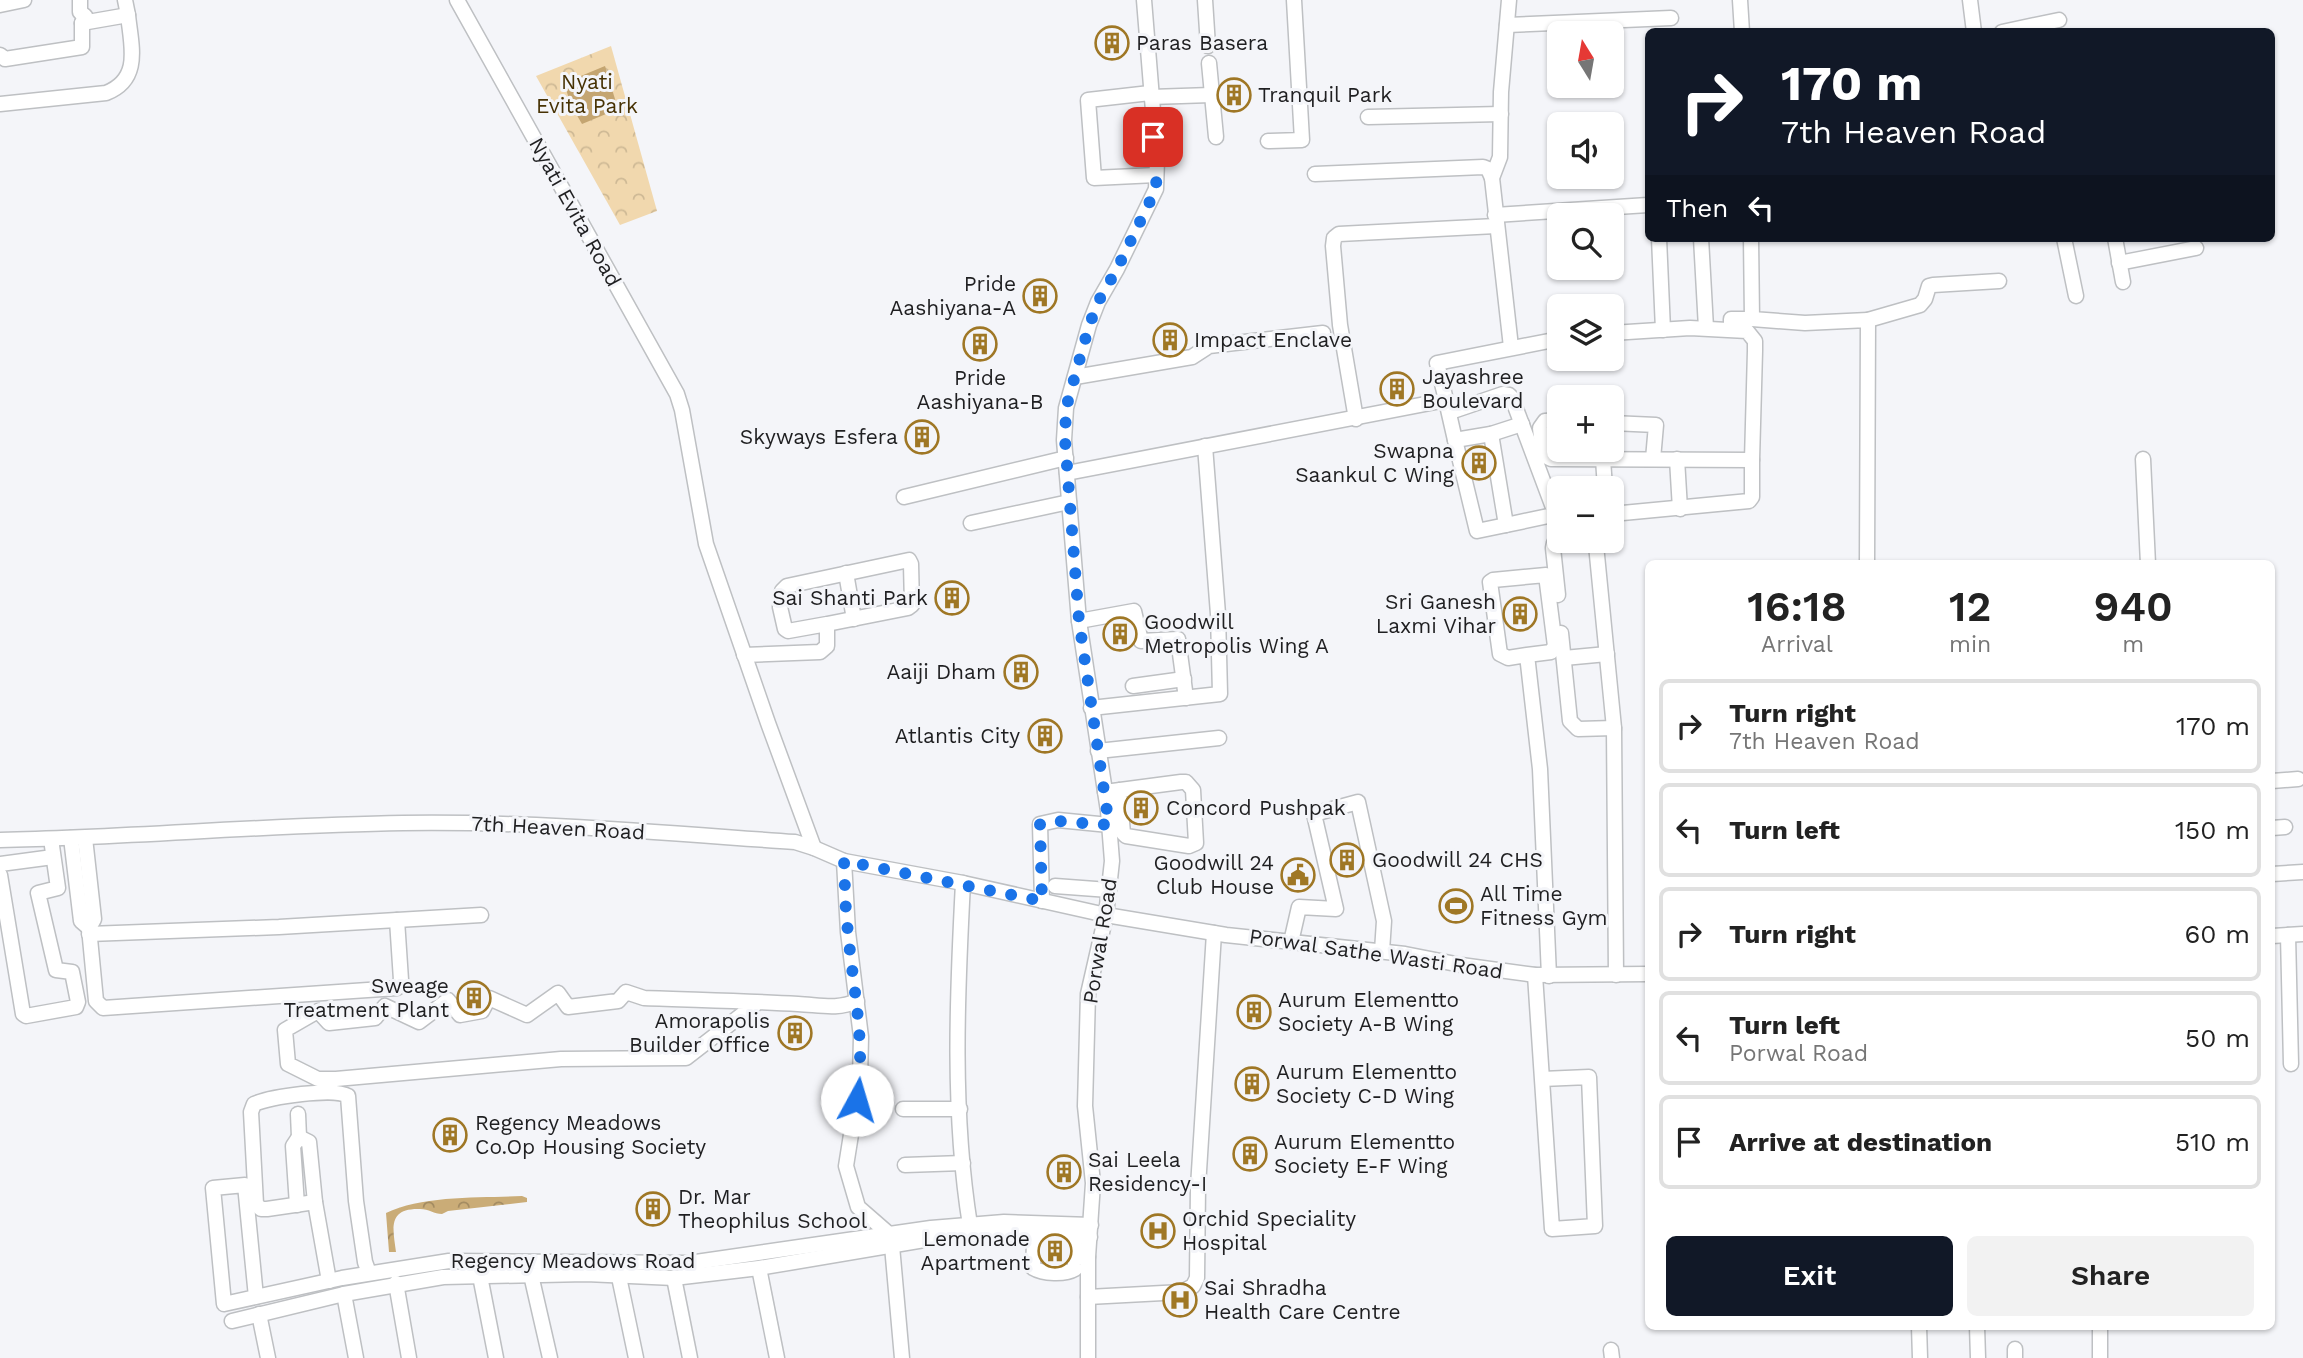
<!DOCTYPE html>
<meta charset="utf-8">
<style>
body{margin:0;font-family:"Work Sans",sans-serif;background:#f2f2f2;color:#222;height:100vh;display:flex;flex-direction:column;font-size:26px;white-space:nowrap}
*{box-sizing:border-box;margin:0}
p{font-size:23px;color:#767676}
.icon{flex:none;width:38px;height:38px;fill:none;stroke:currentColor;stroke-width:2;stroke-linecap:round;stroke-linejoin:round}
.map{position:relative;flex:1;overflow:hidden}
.details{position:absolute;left:1645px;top:560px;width:630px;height:770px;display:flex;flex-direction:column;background:#fff;border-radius:10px;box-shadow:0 2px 5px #0004}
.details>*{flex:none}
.banner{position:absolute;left:1645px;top:28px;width:630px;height:214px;border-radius:10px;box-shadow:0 2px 5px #0004;background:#111827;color:#fff;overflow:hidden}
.needle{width:46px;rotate:349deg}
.tools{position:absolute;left:1547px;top:21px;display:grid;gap:14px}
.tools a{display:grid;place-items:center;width:77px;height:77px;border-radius:10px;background:#fff;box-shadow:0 2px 5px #0004;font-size:35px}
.pin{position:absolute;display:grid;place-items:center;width:60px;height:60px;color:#fff;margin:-30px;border-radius:14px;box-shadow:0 4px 10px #0006}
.me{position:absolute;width:77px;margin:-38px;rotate:6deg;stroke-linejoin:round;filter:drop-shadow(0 0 5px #0008)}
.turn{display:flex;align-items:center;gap:24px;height:147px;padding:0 21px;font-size:32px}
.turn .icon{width:91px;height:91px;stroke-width:2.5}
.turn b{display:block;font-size:49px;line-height:60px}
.then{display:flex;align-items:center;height:66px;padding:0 21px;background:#0003;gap:14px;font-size:26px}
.eta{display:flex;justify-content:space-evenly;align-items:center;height:119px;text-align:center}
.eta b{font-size:42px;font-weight:600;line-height:49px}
.action{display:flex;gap:14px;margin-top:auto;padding:14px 21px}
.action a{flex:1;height:80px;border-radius:10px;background:#111827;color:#fff;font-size:28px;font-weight:600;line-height:80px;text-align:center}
.action a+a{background:#f2f2f2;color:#222}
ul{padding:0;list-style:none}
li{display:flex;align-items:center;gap:21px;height:94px;margin:0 14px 10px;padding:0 7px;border:4px solid #e0e0e0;border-radius:10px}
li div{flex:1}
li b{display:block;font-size:26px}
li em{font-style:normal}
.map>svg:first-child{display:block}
.forest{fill:url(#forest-crowns)}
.park{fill:url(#park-crowns)}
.water{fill:#c4a571}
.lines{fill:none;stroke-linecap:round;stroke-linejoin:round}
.minor-casing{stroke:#bec0c3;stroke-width:17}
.minor{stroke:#fff;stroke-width:14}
.route{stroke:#1a73e8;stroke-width:12;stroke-dasharray:0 21.6}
.labels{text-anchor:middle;stroke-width:6;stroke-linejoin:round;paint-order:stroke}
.poi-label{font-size:21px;fill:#1f1f21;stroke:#f4f5f9;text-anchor:start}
.park-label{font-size:21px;fill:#473204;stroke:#f4f5f9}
.street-label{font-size:21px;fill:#1f1f21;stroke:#f4f5f9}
</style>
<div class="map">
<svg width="2303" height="1358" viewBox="0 0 2303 1358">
<defs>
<pattern id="forest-crowns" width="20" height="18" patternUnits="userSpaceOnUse" patternTransform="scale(1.75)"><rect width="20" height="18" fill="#caac77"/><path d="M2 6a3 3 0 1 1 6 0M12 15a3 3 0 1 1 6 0" fill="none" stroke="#a38b61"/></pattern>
<pattern id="park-crowns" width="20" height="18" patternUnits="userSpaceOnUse" patternTransform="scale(1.75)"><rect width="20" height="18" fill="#f1d8ae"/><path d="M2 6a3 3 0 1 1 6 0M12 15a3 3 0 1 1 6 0" fill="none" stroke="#ceb995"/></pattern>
</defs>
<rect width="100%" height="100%" fill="#f4f5f9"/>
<path class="forest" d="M522,1196L527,1198V1202L448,1211L442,1214C434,1214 429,1209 420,1209C387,1208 393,1229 396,1252H389L386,1213C423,1195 481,1198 522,1196Z"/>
<path class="park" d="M611,46L657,211L620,225L536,76Z"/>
<path class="water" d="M605,66L618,109L582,124L571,105L564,83Z"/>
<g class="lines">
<defs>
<g id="minor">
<path d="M457,0L677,394L682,410L706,544L768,723L814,848"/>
<path d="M1205,0L1208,46"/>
<path d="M1509,0L1501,92L1500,157L1492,178L1511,347"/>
<path d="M1740,0L1742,32"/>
<path d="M1970,0L1974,32"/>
<path d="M0,5L24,0"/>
<path d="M82,23L128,15L125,0"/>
<path d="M1507,25L1671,18"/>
<path d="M2002,32L2059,20"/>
<path d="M0,55L5,59L82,47V23L85,16L80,12V0"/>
<path d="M1209,63L1216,137"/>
<path d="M1150,93L1088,100L1094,178L1156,175"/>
<path d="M1151,97L1211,95"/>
<path d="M0,104L106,93C142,79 131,45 128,15"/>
<path d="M1368,117L1501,114"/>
<path d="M1268,141L1302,140L1294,0"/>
<path d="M1315,174L1483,167L1488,169L1492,178"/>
<path d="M1495,215L1648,205"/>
<path d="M1659,238L1663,330"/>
<path d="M1701,238L1706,328"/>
<path d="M1751,238L1752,319L1805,323L1868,320L1867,564"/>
<path d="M2064,238L2076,296"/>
<path d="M2115,238L2123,282"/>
<path d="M2119,263L2196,248"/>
<path d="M1868,320L1920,305L1925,299L1929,286L1933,285L1999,281"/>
<path d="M1731,329V319H1752"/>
<path d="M1075,377L1192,357L1209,346L1323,333"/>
<path d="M1447,405L1455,440L1491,434L1522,424"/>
<path d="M1450,412L1503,394L1509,395L1512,398L1554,510L1553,515L1506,525L1491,434"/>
<path d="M1356,419L1340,325L1333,246L1334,238L1339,234L1496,226"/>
<path d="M1559,420L1545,421L1540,428L1543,455L1551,459L1752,460L1755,351V341L1747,331L1690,328L1612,333"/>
<path d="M1612,423L1656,425L1653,459"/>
<path d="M1455,440L1477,531L1506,525"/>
<path d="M1603,459L1605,488"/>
<path d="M1677,459L1680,509"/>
<path d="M2143,459L2148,564"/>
<path d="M1067,473L1446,400L1437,363L1559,339"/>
<path d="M904,497L1066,458"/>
<path d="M1612,514L1749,501L1752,497V460"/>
<path d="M971,523L1069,502"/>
<path d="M1593,541L1596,545L1614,728"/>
<path d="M846,573L854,619"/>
<path d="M1558,595L1553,548L1554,543L1559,540"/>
<path d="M1079,621L1134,611L1141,641L1178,639L1186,698"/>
<path d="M1561,633L1570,721L1578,729L1614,728L1616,975"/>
<path d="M744,655L820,652L827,646V624L908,608L912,605L911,564L909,560L787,586L782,591L780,607L785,629L788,631L827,624"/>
<path d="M1527,655L1551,652L1555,646L1546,575L1493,580L1490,582L1500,654L1508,658L1527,655L1540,769L1549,976"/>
<path d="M1564,658L1607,654"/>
<path d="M1133,686L1184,679"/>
<path d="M1091,708L1220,694L1218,614L1205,446"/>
<path d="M1098,751L1219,738"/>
<path d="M2272,781L2298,779"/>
<path d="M1105,792L1181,782H1186L1193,790L1196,843L1189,846L1126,836L1123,833L1119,790"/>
<path d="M2272,828L2285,827"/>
<path d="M71,838L81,921L89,928"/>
<path d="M85,838L94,919L89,928L96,1001L103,1008L397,988L401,980L397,920"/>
<path d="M0,840C134,837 269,825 403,823C534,821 665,833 795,842L814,848L844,861L963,883L1106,915L1226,935L1405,954L1461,965L1535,975L1648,974"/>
<path d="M844,861L848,932L861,1037L860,1078L846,1166L858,1207L889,1234L892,1246L902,1358"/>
<path d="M0,864L53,857"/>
<path d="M2272,874L2303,872"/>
<path d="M0,875L23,1014L26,1016L76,1007L78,1002L72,972L56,970L38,893L58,888L51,839"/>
<path d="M963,883C957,996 952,1113 970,1225"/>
<path d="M1055,886L1109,890"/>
<path d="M1042,901L1040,824L1058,820L1109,825"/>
<path d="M89,934L279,927L481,915"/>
<path d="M2288,935L2291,1064"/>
<path d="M2272,936L2303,934"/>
<path d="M1291,942L1299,907L1336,909L1314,814L1358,802L1384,921L1382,951"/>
<path d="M1535,975L1552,1229L1595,1226L1589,1077L1542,1079"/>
<path d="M757,1003L686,1058L561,1059L336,1079H318L288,1064L285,1030L318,1011L329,1023L375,1018L385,1006L419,1022L448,1000L460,1015L482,1011L489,998L527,1015L558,993L568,1007L618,1001L626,992L644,998C695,1000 747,1001 798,1004C820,1005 837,1010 857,1001"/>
<path d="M903,1109H960"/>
<path d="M298,1114L299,1137"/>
<path d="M905,1165L963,1163"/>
<path d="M297,1205L293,1146L299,1137L309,1142L315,1202"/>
<path d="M1075,1258V1244L1072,1242L1038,1240L1034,1243L1033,1268C1043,1274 1065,1275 1075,1269V1258L1088,1257"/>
<path d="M759,1268L777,1358"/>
<path d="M531,1275L550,1358"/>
<path d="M480,1276L496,1358"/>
<path d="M619,1277L636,1358"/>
<path d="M674,1278L690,1358"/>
<path d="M329,1281L315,1202L267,1209H261L256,1204L251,1112L254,1104C270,1097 334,1087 348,1096L356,1201L365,1262L369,1273"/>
<path d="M396,1283L409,1358"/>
<path d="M344,1294L356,1358"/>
<path d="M256,1297L245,1185L213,1188L224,1304L342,1278L449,1261L689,1263L931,1228L1004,1222L1091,1225"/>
<path d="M1088,1297L1182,1292L1193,1286L1197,1278L1198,1187L1214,933"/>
<path d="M259,1314L268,1358"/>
<path d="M232,1321L344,1294L443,1277L586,1274L674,1278L759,1268L930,1239L986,1233L1090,1237"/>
<path d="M1919,1326L1920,1358"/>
<path d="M1977,1326L1978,1358"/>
<path d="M2015,1349V1358"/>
<path d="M1611,1350L1612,1358"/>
<path d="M1088,1358V1257L1093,1183L1085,1106L1088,994L1106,915L1112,861L1108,811L1079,621L1064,440L1066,408L1089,325L1098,302L1117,269L1156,189L1157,160L1144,0"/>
<path d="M2100,1358V1326"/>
</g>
</defs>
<use href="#minor" class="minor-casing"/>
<use href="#minor" class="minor"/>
</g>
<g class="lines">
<path class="route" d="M857,1100C866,1043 853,989 848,932C845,909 845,885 844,861L1042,901L1040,824L1058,821L1109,825L1079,621L1065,440L1066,408L1089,326L1098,302L1117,269L1156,189L1157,160L1153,137"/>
</g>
<defs>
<symbol id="building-ring" viewBox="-11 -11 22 22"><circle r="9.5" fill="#f4f5f9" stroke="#9f7725" stroke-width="1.5"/><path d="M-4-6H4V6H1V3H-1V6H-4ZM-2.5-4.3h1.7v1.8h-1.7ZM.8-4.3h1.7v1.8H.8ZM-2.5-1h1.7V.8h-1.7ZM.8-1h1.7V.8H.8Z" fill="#9f7725"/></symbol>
<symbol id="civic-ring" viewBox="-11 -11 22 22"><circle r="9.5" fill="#f4f5f9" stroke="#9f7725" stroke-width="1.5"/><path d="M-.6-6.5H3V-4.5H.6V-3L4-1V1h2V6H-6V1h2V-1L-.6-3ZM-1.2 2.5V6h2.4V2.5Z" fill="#9f7725"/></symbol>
<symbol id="stadium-ring" viewBox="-11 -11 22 22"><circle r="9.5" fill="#f4f5f9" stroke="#9f7725" stroke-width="1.5"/><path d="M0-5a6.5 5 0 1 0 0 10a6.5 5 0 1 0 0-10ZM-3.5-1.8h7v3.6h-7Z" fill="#9f7725"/></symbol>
<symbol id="hospital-ring" viewBox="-11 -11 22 22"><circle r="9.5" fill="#f4f5f9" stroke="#9f7725" stroke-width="1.5"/><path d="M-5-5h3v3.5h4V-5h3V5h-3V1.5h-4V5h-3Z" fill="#9f7725"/></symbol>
</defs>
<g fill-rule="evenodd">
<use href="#building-ring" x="1093" y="24" width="38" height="38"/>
<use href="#building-ring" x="1215" y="76" width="38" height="38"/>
<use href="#building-ring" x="1021" y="277" width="38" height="38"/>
<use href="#building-ring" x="1151" y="321" width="38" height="38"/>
<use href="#building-ring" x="961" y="325" width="38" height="38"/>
<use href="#building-ring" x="1378" y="370" width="38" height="38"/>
<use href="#building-ring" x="903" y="418" width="38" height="38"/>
<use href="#building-ring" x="1460" y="444" width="38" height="38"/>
<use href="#building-ring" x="933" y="579" width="38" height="38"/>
<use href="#building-ring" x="1501" y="595" width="38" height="38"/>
<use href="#building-ring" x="1101" y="615" width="38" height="38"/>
<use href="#building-ring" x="1002" y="653" width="38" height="38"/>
<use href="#building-ring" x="1026" y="717" width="38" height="38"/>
<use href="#building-ring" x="1122" y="789" width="38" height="38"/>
<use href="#building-ring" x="1328" y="841" width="38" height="38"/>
<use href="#civic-ring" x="1279" y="856" width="38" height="38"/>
<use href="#stadium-ring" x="1437" y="887" width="38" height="38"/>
<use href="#building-ring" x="455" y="979" width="38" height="38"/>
<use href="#building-ring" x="1235" y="993" width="38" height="38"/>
<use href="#building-ring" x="776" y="1014" width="38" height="38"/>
<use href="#building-ring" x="1233" y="1065" width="38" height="38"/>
<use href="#building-ring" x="431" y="1116" width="38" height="38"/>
<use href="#building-ring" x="1231" y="1135" width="38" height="38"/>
<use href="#building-ring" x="1045" y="1153" width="38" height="38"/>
<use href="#building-ring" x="634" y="1190" width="38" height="38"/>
<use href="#hospital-ring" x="1139" y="1212" width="38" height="38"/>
<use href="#building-ring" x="1036" y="1232" width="38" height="38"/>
<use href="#hospital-ring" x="1161" y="1281" width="38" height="38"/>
</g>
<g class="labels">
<g class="poi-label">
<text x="1136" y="50">Paras Basera</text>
<text x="1258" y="102">Tranquil Park</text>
<text x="1016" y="291" text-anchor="end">Pride<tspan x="1016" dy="24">Aashiyana-A</tspan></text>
<text x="1194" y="347">Impact Enclave</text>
<text x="1422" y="384">Jayashree<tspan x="1422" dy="24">Boulevard</tspan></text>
<text x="980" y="385" text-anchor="middle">Pride<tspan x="980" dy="24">Aashiyana-B</tspan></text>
<text x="898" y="444" text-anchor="end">Skyways Esfera</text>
<text x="1454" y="458" text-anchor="end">Swapna<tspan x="1454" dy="24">Saankul C Wing</tspan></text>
<text x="928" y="605" text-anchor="end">Sai Shanti Park</text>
<text x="1496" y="609" text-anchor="end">Sri Ganesh<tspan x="1496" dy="24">Laxmi Vihar</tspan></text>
<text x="1144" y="629">Goodwill<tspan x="1144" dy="24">Metropolis Wing A</tspan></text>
<text x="996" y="679" text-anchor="end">Aaiji Dham</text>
<text x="1020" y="743" text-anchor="end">Atlantis City</text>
<text x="1166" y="815">Concord Pushpak</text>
<text x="1372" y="867">Goodwill 24 CHS</text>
<text x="1274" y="870" text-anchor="end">Goodwill 24<tspan x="1274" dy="24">Club House</tspan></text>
<text x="1480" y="901">All Time<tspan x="1480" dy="24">Fitness Gym</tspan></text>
<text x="449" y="993" text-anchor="end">Sweage<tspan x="449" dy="24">Treatment Plant</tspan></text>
<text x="1278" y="1007">Aurum Elementto<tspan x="1278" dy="24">Society A-B Wing</tspan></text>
<text x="770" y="1028" text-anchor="end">Amorapolis<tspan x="770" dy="24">Builder Office</tspan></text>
<text x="1276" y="1079">Aurum Elementto<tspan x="1276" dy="24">Society C-D Wing</tspan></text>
<text x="475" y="1130">Regency Meadows<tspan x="475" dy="24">Co.Op Housing Society</tspan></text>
<text x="1274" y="1149">Aurum Elementto<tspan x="1274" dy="24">Society E-F Wing</tspan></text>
<text x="1088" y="1167">Sai Leela<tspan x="1088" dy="24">Residency-I</tspan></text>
<text x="678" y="1204">Dr. Mar<tspan x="678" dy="24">Theophilus School</tspan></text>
<text x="1182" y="1226">Orchid Speciality<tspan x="1182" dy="24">Hospital</tspan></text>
<text x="1030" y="1246" text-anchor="end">Lemonade<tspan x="1030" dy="24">Apartment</tspan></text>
<text x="1204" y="1295">Sai Shradha<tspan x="1204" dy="24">Health Care Centre</tspan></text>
</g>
<g class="park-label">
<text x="587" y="89">Nyati<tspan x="587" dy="24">Evita Park</tspan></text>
</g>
<g class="street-label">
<text transform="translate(575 212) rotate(61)" y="7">Nyati Evita Road</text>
<text transform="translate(558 828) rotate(3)" y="7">7th Heaven Road</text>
<text transform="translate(1100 941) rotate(-81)" y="7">Porwal Road</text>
<text transform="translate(1376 954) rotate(8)" y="7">Porwal Sathe Wasti Road</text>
<text x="573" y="1268">Regency Meadows Road</text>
</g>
</g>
</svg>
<div class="tools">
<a><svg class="needle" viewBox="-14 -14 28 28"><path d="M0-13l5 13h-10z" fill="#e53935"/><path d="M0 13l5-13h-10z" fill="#767676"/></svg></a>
<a><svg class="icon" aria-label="sound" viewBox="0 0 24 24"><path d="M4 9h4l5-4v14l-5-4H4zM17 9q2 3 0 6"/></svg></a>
<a><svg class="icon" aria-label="search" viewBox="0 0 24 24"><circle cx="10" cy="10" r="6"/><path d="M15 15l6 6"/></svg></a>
<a><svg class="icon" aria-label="layers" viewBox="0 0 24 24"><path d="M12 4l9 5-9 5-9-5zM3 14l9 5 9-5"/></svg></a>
<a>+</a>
<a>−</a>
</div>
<div class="pin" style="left:1153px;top:137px;background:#d93025"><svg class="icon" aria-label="arrive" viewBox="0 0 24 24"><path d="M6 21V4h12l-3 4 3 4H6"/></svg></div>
<svg class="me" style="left:857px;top:1100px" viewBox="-20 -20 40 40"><circle r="19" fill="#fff"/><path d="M0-13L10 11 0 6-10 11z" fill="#1a73e8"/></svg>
<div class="banner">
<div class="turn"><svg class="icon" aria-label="right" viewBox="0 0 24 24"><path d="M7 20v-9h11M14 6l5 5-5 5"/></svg><div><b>170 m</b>7th Heaven Road</div></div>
<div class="then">Then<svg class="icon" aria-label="left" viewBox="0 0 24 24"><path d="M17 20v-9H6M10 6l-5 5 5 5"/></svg></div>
</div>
<section class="details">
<div class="eta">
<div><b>16:18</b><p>Arrival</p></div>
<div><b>12</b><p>min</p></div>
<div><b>940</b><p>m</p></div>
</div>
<ul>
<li><svg class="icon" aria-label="right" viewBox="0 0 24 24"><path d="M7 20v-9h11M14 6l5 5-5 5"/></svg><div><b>Turn right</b><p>7th Heaven Road</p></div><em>170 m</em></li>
<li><svg class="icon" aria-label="left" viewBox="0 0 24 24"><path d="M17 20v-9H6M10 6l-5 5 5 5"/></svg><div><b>Turn left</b></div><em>150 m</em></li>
<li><svg class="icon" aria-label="right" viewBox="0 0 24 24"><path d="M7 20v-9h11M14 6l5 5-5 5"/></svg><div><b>Turn right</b></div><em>60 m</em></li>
<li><svg class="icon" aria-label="left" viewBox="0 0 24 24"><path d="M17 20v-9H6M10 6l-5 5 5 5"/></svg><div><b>Turn left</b><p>Porwal Road</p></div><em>50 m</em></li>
<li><svg class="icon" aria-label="arrive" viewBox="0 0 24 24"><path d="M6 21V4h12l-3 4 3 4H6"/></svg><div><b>Arrive at destination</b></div><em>510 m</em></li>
</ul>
<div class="action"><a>Exit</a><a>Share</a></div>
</section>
</div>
